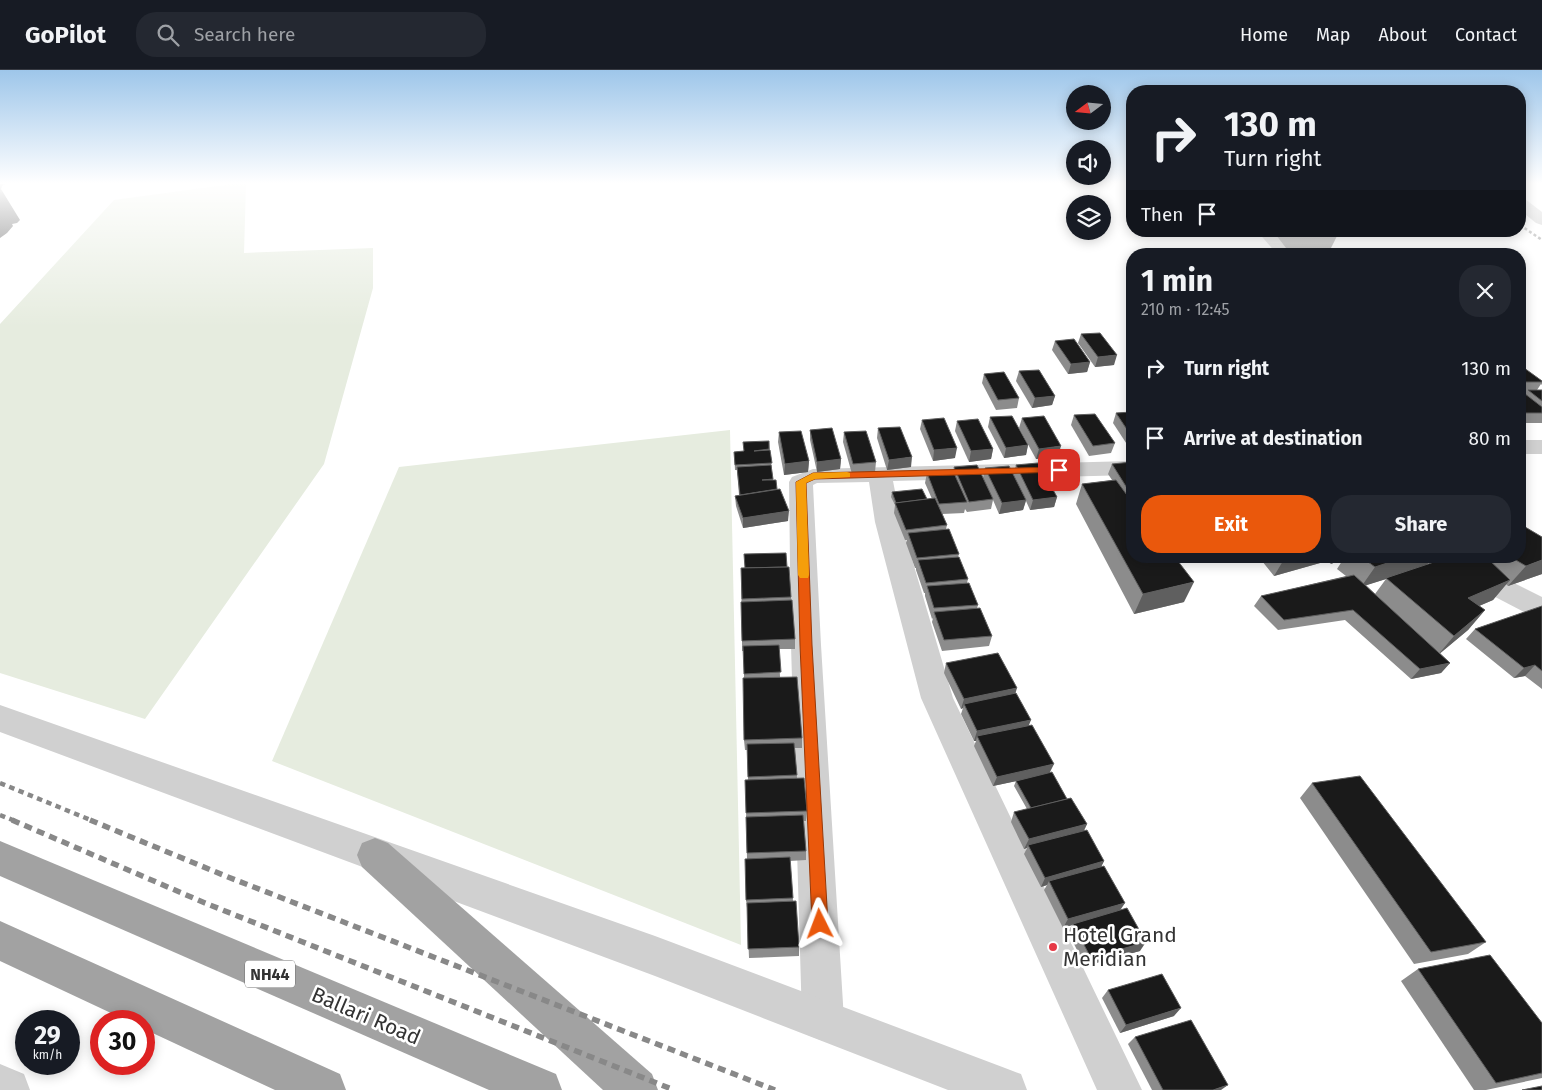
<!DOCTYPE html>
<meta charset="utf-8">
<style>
body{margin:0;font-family:"Fira Sans",sans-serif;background:#242831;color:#f1f3f6;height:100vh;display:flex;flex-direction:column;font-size:19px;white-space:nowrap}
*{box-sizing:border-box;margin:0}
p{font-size:16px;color:#9ea1a6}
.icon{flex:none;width:28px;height:28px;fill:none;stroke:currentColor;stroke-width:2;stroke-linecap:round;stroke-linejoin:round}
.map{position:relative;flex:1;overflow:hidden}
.panel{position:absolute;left:1126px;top:178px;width:400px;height:315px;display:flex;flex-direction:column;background:#171b24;border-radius:20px;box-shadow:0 2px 12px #0003}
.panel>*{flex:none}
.guide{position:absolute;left:1126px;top:15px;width:400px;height:152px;border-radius:20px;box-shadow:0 2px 12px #0003;background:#171b24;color:#f1f3f6;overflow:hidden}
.needle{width:32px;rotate:254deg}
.fabs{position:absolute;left:1066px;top:15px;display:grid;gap:10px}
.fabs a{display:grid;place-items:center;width:45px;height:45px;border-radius:50%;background:#171b24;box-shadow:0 2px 12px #0003;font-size:25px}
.speed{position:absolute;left:15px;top:940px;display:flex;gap:10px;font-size:25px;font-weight:700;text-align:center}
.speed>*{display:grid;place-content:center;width:65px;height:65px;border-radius:50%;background:#171b24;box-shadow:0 2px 12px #0003;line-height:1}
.speed small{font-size:12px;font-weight:400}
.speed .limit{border:8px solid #d22;background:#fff;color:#111}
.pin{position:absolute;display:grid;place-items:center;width:42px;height:42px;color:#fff;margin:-21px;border-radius:10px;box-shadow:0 2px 8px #0006}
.me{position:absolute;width:55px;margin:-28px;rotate:357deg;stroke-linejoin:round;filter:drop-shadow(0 0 4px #0008)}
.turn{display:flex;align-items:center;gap:18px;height:105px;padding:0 15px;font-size:22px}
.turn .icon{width:65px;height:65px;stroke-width:2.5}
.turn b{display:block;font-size:35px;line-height:42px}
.then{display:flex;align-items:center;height:48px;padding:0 15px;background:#0003;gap:10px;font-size:19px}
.round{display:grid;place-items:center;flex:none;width:52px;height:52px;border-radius:20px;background:#242831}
.head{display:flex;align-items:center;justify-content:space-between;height:85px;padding:0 15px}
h1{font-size:30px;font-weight:700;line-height:38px}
.primary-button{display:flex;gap:10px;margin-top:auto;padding:10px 15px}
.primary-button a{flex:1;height:58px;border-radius:20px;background:#ea580c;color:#fff;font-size:20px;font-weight:700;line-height:58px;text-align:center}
.primary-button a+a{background:#242831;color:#f1f3f6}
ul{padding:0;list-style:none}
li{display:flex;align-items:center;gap:15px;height:70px;padding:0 15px}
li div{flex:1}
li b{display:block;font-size:19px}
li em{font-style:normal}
header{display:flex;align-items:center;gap:30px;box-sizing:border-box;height:70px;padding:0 25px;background:#171b24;border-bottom:1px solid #363941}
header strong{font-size:24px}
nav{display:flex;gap:28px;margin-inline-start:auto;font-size:18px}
.search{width:350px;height:45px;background:#242831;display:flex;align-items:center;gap:12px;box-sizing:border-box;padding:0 18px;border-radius:20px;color:#9ea1a6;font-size:19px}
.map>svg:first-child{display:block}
.green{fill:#e6ecdf}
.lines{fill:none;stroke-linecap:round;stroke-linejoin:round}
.minor{fill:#d0d0d0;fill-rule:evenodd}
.tertiary{fill:#d0d0d0;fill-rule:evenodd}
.secondary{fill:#bdbdbd;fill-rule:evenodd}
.trunk{fill:#a2a2a2;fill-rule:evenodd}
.rail-far2{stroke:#888;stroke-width:2.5;stroke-dasharray:3 2.5;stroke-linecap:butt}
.rail-far1{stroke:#888;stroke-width:4.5;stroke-dasharray:5.5 4.5;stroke-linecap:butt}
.rail{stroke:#888;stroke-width:5.5;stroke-dasharray:8 5.5;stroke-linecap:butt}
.wall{fill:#8c8c8c;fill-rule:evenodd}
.shaded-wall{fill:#5f5f5f}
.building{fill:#1a1a1a;stroke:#5f5f5f}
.route{fill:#ea580c;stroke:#983908}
.slow{fill:#f59e0b}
.poi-dot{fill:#e63946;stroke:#fff;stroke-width:2}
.labels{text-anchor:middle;stroke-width:5;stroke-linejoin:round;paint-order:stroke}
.shield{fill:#fff;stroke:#707070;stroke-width:1}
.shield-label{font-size:16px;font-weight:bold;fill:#333}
.near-poi-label{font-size:21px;fill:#333;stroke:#fff;text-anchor:start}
.near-street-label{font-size:21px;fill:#333;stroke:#fff}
</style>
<header>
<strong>GoPilot</strong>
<div class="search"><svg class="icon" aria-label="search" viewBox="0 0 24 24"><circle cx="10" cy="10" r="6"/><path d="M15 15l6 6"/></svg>Search here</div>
<nav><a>Home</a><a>Map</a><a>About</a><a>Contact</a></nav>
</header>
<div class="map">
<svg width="1542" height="1020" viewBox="0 0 1542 1020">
<rect width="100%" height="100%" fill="#fff"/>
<g class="green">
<path d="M232,114H246L244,183L373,178V218L324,394L145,649L0,603V254L114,130Z"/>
<path d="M730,360L741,875L272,691L399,397Z"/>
</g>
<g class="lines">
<g class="minor">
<path d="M1257,161H1274L1294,184H1277Z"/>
<rect x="1520" y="370" width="22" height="14"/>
<path d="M1132,391V405L893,411L901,452L953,628L1142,1020H1097L921,628L875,452L869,412L817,413L813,415L821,575L844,950L838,965L823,971L808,965L802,950L791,575L789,412L792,407L813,399Z"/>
<path d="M1424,486H1460L1542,527V549L1532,546L1428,492Z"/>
</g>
<g class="tertiary">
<path d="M0,635L655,866L1005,998L1021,1004L1027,1020H948L655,906L0,662Z"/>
<path d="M0,994L24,1004L30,1020H0Z"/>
</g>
<path class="secondary" d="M1520,127L1525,129L1542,142V155L1536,153L1520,140Z"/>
<g class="trunk">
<path d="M375,768L388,773L652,1004L658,1020H603L362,797L357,785L362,773Z"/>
<path d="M0,771L556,1004L562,1020H489L0,806Z"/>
<path d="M0,851L340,1004L346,1020H275L144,959V951H128L0,891Z"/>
</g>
<path class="rail-far2" d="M1520,155L1542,170"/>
<g class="rail-far1">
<path d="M0,713L93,751"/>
<path d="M0,745L15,751"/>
</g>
<g class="rail">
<path d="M12,750L205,833L674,1020"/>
<path d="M90,750L228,807L775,1020"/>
</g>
</g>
<g class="wall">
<path d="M1273,161H1336L1338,164L1330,180L1286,178Z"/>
<path d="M1081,264L1114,295L1095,297L1078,273Z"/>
<path d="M1055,271L1090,292L1087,302L1068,304L1052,280Z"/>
<path d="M1520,295L1542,311V315L1541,314L1537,320H1542V353H1520Z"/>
<path d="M1019,301L1055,326L1052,335L1032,338L1016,311Z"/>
<path d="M984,304L1019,328L1017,338L996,340L982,313Z"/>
<path d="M1132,342V382L1113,353L1116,343Z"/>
<path d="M1074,345L1115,373L1111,383L1089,386L1071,355Z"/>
<path d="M990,347L1028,375L1026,385L1004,388L988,357Z"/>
<path d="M1022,348L1058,386L1036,389L1019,358Z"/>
<path d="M922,350L955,388L933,391L920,359Z"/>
<path d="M957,351L993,379L991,389L969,392L955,361Z"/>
<path d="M878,358L911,397L887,400L877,368Z"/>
<path d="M810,360L841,389L840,399L817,402L810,370Z"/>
<path d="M779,362L809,391L808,402L784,405L778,372Z"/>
<path d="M844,362L876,392L875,402L852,404L843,372Z"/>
<path d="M769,371L773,410L788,451L743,458L736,436L735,426L739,425L737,400H735L734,382L743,381Z"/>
<path d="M1132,392V486L1184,532L1134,544L1076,434L1082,414L1112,410L1108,404L1112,394Z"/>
<path d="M1016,395L1057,427L1054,437L1030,440L1026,431L1023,440L999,444L993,430L991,439L967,442L965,439L964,443L942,444L947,455L946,459L959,484L958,487L968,509L967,513L978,535L977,538L992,566L989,576L942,581L932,552L933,548L932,549L925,526V523H924L916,500V498H915L906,473L907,470H905L894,443L895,435L891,427L892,422L927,429H932L925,413L927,403L953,401L954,397L983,408L985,398L1013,405Z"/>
<path d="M1258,486H1433L1427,495L1452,486H1520L1542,504L1508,516L1506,514L1493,530L1479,536L1485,540L1468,560L1440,583L1450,593L1441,603L1411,609L1345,550L1278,560L1254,536L1261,526L1346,506L1337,499L1344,488L1331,494L1323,488L1320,493L1274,506ZM1386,509L1375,524L1366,515Z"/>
<path d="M787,497L791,527L795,569V579H779L780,607L802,668V678H795L797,708L807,741L806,751H804L806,781V790L790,791L793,831L799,877V886L749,888L747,838L746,830L747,789L746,747L748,710L747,680H745L744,670V581H742V571L741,498Z"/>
<path d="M1542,536V619L1525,606L1514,608L1466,569L1475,559Z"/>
<path d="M946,593L1015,624L1050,703L1067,729L1087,754L1084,761L1104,791L1101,797L1120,840L1140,881L1085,896L1068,862L1072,855L1063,858L1044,820L1047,815L1041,817L1024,784L1027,778L1024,779L1011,752L1014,742L1027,739L1014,716L1016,711L993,716L974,676L976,671H974L961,644L963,638L961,639L944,603Z"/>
<path d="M1312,713L1486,872L1468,884L1414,894L1300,728Z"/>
<path d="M1418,899L1542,953V1008L1486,1020H1474L1401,911Z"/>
<path d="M1108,920L1174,946L1120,963L1102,928Z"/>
<path d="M1135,967L1221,1020H1152L1128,974Z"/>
</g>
<g class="shaded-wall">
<path d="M0,114H5L2,116L1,119L20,150L17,153L12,154L13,156L7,163L0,168Z"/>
<path d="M1117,285L1114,295L1095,297L1098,287Z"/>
<path d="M1090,292L1087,302L1068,304L1071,294Z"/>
<path d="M1055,326L1052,335L1032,338L1035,328Z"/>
<path d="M1028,375L1026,385L1004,388L1006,378Z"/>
<path d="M1061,376L1058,386L1036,389L1039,379Z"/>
<path d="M957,378L955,388L933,391L934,380Z"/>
<path d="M993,379L991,389L969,392L971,381Z"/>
<path d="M912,387L911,397L887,400L889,390Z"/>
<path d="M841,389L840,399L817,402V392Z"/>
<path d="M809,391L808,402L784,405L785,394Z"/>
<path d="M1057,427L1054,437L1030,440L1033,430Z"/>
<path d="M1026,430L1023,440L999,444L1002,433Z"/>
<path d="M789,441L788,451L743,458V448Z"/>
<path d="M1286,486H1324L1320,493L1274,506Z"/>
<path d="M1336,486H1345L1344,488L1331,494Z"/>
<path d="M1409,486H1433L1426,496L1386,508V509L1361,517L1375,497Z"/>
<path d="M1542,490V504L1508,516L1526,496Z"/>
<path d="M1510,510L1493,530L1451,548L1468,528Z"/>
<path d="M1194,512L1184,532L1134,544L1143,524Z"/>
<path d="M1485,540L1468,560L1437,586L1454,566Z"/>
<path d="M1450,593L1441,603L1411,609L1420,599Z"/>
<path d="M1535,595L1525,606L1514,608L1524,598Z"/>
<path d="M1017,618L1014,628L964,634L963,638L961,639L964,629Z"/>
<path d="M1031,650L1027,660L977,666L976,671H974L977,661Z"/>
<path d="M1054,694L1049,704L993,716L997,707Z"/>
<path d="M1087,754L1082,764L1028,775L1027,778L1024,779L1029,769Z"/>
<path d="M1104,791L1099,801L1049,811L1047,815L1041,817L1045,808Z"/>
<path d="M1125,833L1119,842L1073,854L1072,855L1063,858L1068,849Z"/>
<path d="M1146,872L1140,881L1085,896L1091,888Z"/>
<path d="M1181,938L1174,946L1120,963L1126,955Z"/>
<path d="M1228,1015L1221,1020H1213Z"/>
</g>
<g class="building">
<path d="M1294,161H1336L1338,164Z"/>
<path d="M1100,263L1117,285L1098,287L1081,264Z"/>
<path d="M1074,269L1090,292L1071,294L1055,271Z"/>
<path d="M1520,295L1542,311V312H1520Z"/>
<path d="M1039,300L1055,326L1035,328L1019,301Z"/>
<path d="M1004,302L1019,328L998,330L984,304Z"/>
<path d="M1520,320L1542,337V343H1524L1520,340Z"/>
<path d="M1528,320H1542V331Z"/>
<path d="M1132,342V367L1116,343Z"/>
<path d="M1095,344L1115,373L1093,376L1074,345Z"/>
<path d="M1012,346L1028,375L1006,378L990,347Z"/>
<path d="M1044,346L1061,376L1039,379L1022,348Z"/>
<path d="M944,348L957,378L934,380L922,350Z"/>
<path d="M978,349L993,379L971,381L957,351Z"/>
<path d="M900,357L912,387L889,390L878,358Z"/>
<path d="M832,358L841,389L817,392L810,360Z"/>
<path d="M801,361L809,391L785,394L779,362Z"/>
<path d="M866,361L876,392L853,394L844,362Z"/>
<path d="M769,371V379L754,381L770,380L772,393L735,395L734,382L744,381L743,372Z"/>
<path d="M1132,392V426L1112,394Z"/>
<path d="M1038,393L1057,427L1033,430L1016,395Z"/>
<path d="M771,395L773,409L762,410H776L777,419L740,425L737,397Z"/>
<path d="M977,395L993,429L969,432L954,397Z"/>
<path d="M1009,396L1026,430L1002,433L985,398Z"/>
<path d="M953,401L967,432L939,434L927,403Z"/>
<path d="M1116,410L1132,432V486H1174L1194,512L1143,524L1082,414Z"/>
<path d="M780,419L789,441L743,448L735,426Z"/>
<path d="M922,419L927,429L896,433L892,422Z"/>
<path d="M935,428L947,455L906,460L895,433Z"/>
<path d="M1520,454L1542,467V490L1526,496L1509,486H1520Z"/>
<path d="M949,459L959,484L917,488L908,463Z"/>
<path d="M786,483L787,497L745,498L744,484Z"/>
<path d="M1360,486H1409L1375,497Z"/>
<path d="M1452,486H1485L1510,510L1468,528L1485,540L1454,566L1386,508Z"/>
<path d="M959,487L968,509L926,513L918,490Z"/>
<path d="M789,497L791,527L742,529L741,498Z"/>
<path d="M1354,505L1450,593L1420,599L1353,540L1284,550L1261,526Z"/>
<path d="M969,513L978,535L934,538L927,516Z"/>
<path d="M792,530L795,569L742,571L741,532Z"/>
<path d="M1542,536V601L1535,595L1524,598L1475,559Z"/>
<path d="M980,538L992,566L944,570L934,542Z"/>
<path d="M779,575L781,602L744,604L743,576Z"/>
<path d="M998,583L1017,618L964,629L946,593Z"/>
<path d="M797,607L802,668L744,670L743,608Z"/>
<path d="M1016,623L1031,650L977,661L964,634Z"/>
<path d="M1032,655L1054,694L997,707L977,666Z"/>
<path d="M794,673L797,705L748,707L747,674Z"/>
<path d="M1052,702L1067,729L1031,738L1016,711Z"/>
<path d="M1360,706L1486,872L1431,882L1312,713Z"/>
<path d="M804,708L807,741L746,743L745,710Z"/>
<path d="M1071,728L1087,754L1029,769L1014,742Z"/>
<path d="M803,745L806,781L747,783L746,747Z"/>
<path d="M1087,760L1104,791L1045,808L1028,775Z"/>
<path d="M790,787L793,828L746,830L745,789Z"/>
<path d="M1104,796L1125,833L1068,849L1049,811Z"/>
<path d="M796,831L799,877L748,879L747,833Z"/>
<path d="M1127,838L1146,872L1091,888L1073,854Z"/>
<path d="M1490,885L1542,953V1003L1496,1013L1418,899Z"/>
<path d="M1162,904L1181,938L1126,955L1108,920Z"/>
<path d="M1191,950L1228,1015L1213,1020H1163L1135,967Z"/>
<path d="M1542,1016V1020H1522Z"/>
</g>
<linearGradient id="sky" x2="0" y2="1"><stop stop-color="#9ec6ea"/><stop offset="0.44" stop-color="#fff"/><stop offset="1" stop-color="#fff" stop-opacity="0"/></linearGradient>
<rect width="1542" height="257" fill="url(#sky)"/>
<path class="route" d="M1059,397L1062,398V402L815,409L806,413L812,575L828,854L825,860L820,863L814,860L812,854L800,575L796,412L813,403Z"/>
<path class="slow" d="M847,402L850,403V407L815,409L806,413L809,505L808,508H800L798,505L796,412L813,403Z"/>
<circle class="poi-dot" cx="1053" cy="877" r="5"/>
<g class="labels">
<rect class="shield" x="245" y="890.5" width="50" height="27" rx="4"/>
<g class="shield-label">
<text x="270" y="910">NH44</text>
</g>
<g class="near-poi-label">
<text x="1063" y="872">Hotel Grand<tspan x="1063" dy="24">Meridian</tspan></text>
</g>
<g class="near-street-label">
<text transform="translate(366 946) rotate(23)" y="7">Ballari Road</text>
</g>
</g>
</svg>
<div class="fabs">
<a><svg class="needle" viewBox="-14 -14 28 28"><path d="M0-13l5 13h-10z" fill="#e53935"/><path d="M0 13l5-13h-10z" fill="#9ea1a6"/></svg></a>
<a><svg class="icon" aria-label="sound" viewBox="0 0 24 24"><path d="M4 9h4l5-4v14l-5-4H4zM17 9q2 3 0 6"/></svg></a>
<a><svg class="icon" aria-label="layers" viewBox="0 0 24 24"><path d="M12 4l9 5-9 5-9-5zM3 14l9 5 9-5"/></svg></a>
</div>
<div class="speed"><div>29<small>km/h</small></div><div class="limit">30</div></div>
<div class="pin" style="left:1059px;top:400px;background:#d93025"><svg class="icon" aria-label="arrive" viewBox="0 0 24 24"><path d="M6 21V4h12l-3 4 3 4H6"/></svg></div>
<svg class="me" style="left:820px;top:854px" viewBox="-20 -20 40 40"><path d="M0-17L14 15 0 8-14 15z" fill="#ea580c" stroke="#fff" stroke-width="4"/></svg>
<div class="guide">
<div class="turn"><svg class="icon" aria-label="right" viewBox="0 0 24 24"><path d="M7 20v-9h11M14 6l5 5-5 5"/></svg><div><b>130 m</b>Turn right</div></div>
<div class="then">Then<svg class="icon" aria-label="arrive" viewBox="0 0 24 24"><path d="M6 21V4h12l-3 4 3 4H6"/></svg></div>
</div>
<section class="panel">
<div class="head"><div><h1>1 min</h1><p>210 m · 12:45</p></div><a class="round"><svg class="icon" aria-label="close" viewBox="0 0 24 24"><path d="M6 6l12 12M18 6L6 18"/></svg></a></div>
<ul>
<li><svg class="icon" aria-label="right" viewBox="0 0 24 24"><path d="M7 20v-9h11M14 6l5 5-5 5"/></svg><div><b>Turn right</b></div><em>130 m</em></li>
<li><svg class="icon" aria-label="arrive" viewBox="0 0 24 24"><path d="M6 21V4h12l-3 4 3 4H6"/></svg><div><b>Arrive at destination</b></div><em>80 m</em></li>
</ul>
<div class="primary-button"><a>Exit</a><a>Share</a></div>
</section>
</div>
